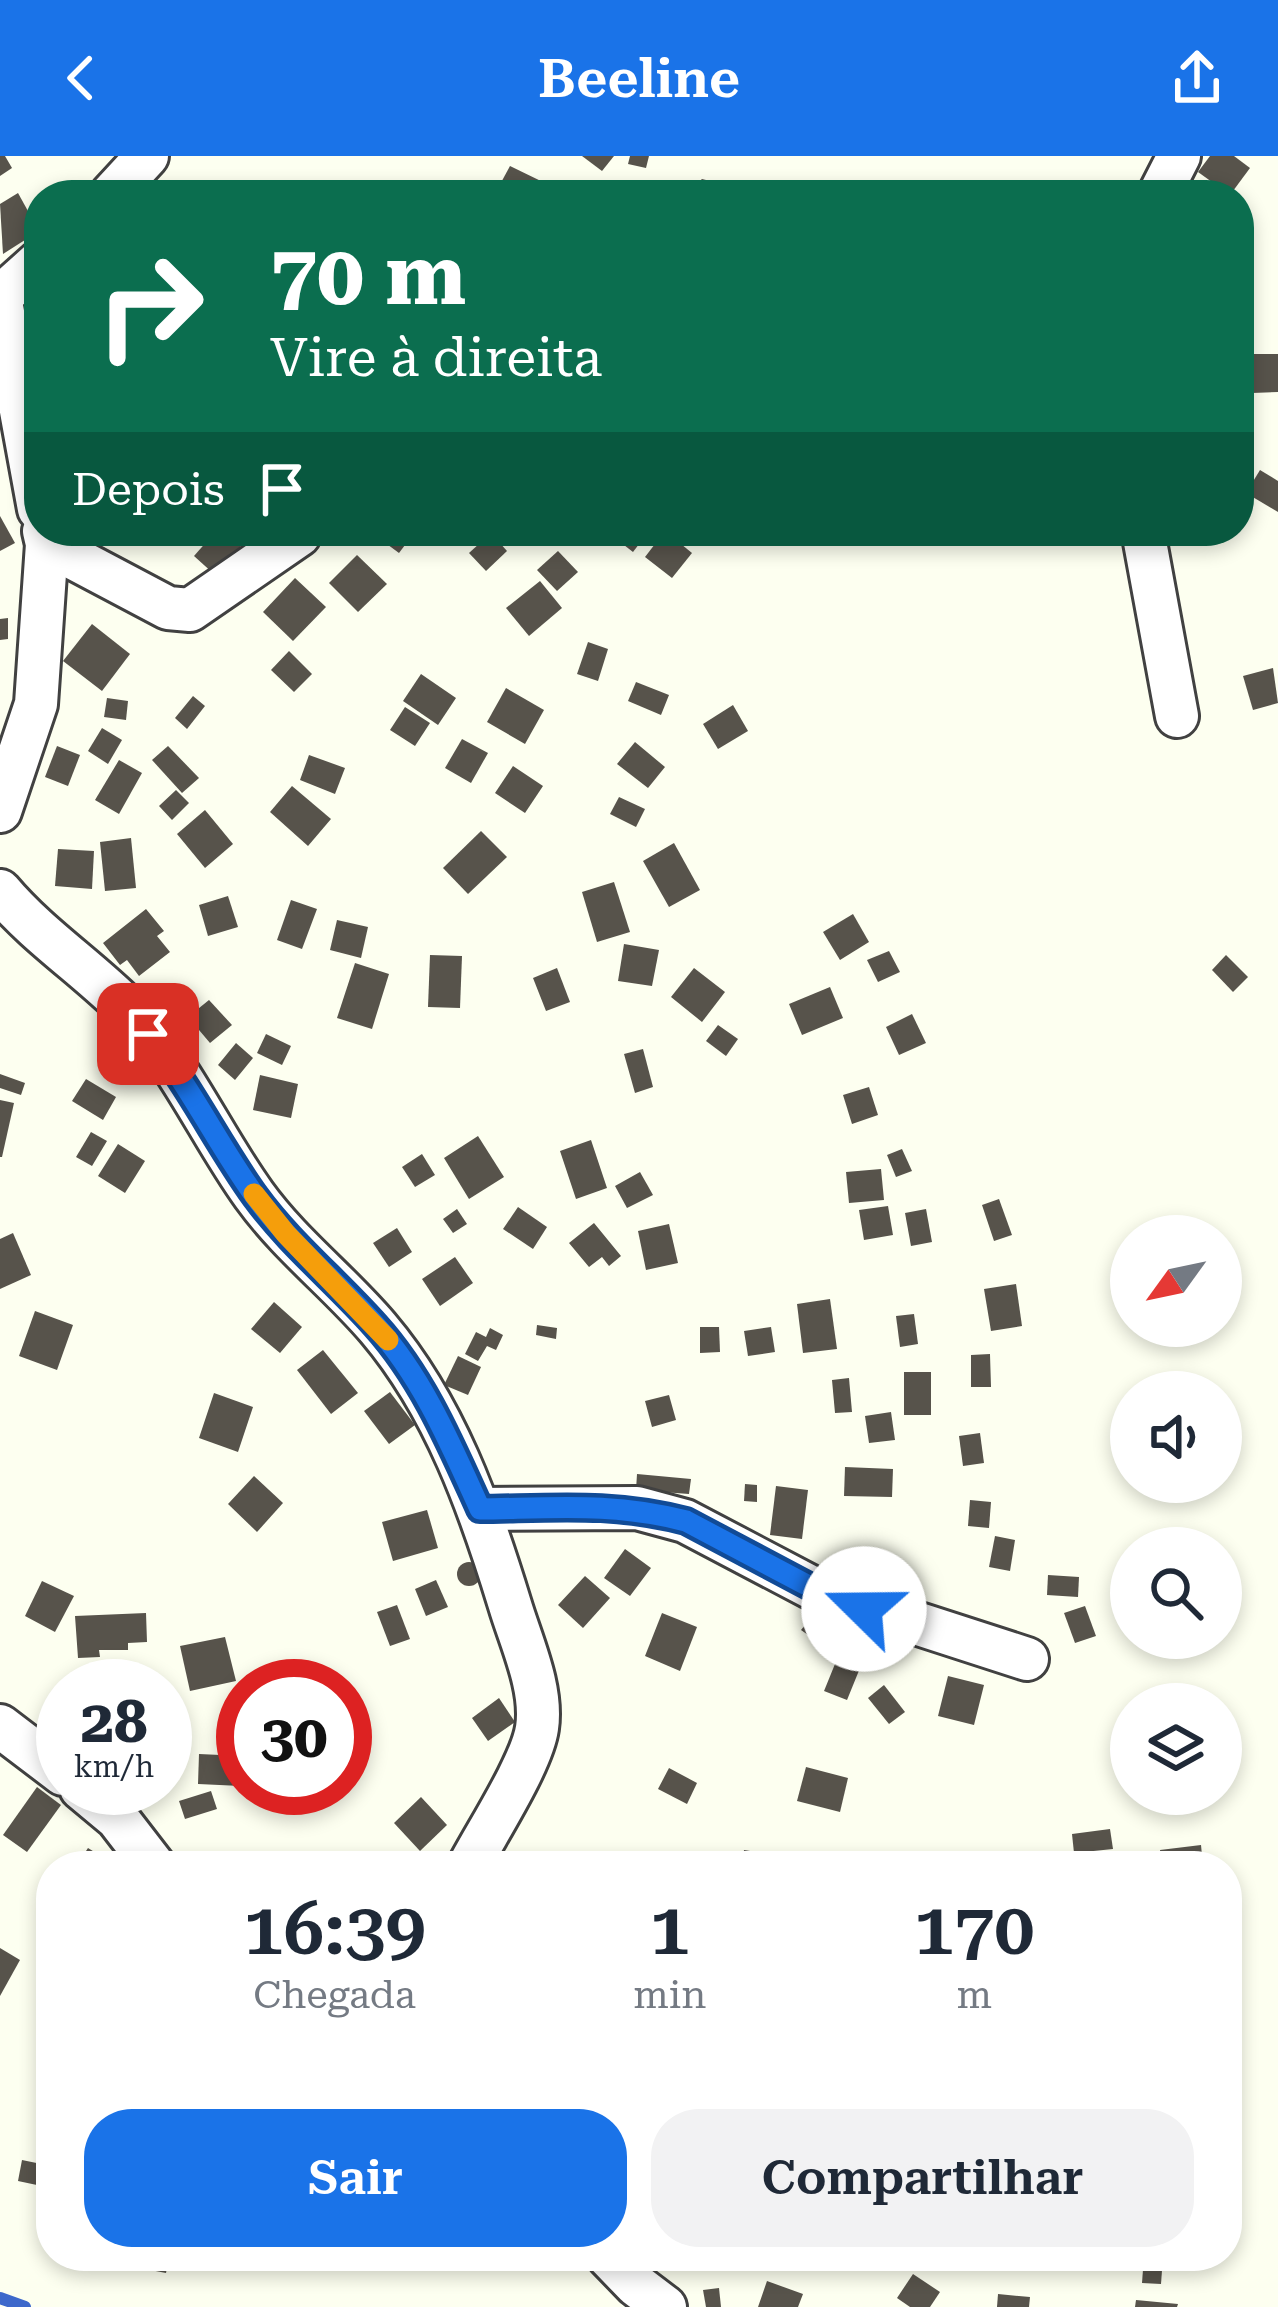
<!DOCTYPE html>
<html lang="pt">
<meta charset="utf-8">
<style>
body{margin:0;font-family:"Roboto Serif",serif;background:#f2f2f3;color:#1f2937;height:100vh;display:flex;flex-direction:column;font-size:45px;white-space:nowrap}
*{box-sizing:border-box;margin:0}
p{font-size:39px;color:#747a83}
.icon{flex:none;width:66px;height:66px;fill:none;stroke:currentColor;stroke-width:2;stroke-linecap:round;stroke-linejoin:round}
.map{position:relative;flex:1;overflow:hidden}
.side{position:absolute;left:36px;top:1695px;width:1206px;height:420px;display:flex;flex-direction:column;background:#fff;border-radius:48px;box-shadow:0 6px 18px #0003}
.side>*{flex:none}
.top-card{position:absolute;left:24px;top:24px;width:1230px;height:366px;border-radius:48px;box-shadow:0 6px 18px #0003;background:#0b6e4f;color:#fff;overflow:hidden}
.needle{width:78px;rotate:237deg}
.buttons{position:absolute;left:1110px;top:1059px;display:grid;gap:24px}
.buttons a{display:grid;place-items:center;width:132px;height:132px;border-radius:50%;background:#fff;box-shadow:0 6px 18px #0003;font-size:60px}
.speed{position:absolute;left:36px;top:1503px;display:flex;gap:24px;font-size:60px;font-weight:700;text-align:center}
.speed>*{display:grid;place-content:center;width:156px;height:156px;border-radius:50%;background:#fff;box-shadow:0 6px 18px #0003;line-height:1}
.speed small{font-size:30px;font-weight:400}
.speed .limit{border:18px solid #d22;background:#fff;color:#111}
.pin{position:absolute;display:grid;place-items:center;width:102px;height:102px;color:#fff;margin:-51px;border-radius:24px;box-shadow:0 6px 18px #0006}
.me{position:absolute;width:132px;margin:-66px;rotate:292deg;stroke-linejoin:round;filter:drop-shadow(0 0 9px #0008)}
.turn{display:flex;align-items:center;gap:42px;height:252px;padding:0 48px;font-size:54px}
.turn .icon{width:156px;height:156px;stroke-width:2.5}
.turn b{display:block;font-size:84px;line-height:102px}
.then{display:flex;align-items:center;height:114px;padding:0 48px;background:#0003;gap:24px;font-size:45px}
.eta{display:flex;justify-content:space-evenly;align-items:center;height:204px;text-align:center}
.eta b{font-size:72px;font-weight:600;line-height:84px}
.cta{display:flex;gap:24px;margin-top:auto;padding:24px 48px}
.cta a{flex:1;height:138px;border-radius:48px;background:#1a73e8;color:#fff;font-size:48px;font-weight:600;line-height:138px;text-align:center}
.cta a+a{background:#f2f2f3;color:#1f2937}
header{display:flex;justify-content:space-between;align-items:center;height:156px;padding:0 48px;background:#1a73e8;color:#fff;font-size:54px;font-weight:600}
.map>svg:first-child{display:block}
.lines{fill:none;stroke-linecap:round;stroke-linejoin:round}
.stream{stroke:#3d68cb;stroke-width:12}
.building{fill:#57534b}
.minor-casing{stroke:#414141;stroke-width:48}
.minor{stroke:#fff;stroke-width:42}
.route-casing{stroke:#114b97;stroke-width:30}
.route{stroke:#1a73e8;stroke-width:21}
.slow{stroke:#f59e0b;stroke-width:21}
</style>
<header><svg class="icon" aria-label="back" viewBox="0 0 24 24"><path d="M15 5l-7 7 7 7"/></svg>Beeline<svg class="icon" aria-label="share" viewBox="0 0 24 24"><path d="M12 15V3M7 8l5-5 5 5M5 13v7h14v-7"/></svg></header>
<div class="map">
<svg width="1278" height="2151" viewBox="0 0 1278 2151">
<rect width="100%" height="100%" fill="#fdfff0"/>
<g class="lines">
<path class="stream" d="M0,2142L25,2151"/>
</g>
<g class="building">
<path d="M0,0H5L12,12L0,20Z"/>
<path d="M582,0H614L602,15Z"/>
<path d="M630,0H649L646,12L628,8Z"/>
<path d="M1210,0H1234L1250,12L1230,39L1198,16Z"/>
<path d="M510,10L547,28L542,39H508L497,34Z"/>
<path d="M702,23L718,27L722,39H692L693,31Z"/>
<path d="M402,24L413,39H380Z"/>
<path d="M18,37L39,75L3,98L0,48Z"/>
<path d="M1251,198H1278V236L1252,237Z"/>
<path d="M1260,314L1278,325V356L1246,337Z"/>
<path d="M0,360L15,387L0,395Z"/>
<path d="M216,375H223L250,399L225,428L194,400Z"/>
<path d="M380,375H412L414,377L399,397L376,380Z"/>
<path d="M606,375H649L633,396Z"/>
<path d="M665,375L692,397L672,422L645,401Z"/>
<path d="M491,377L507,395L486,415L469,397Z"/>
<path d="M558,395L578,416L557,435L537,414Z"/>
<path d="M357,399L387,428L358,456L329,427Z"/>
<path d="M295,422L326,451L293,485L263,456Z"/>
<path d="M540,425L562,452L529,480L506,452Z"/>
<path d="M8,462V483L0,484V463Z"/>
<path d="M92,468L130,498L102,535L63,505Z"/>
<path d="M588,486L608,493L598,525L577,518Z"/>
<path d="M289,495L312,518L294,536L271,514Z"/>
<path d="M1273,512L1278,547L1253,554L1243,520Z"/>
<path d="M421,518L456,542L438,569L403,545Z"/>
<path d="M636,526L669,539L661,559L628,545Z"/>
<path d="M506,532L544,554L525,588L487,566Z"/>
<path d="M193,540L205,550L187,573L175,562Z"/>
<path d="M107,542L128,545L126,564L104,561Z"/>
<path d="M733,549L748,575L718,593L703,568Z"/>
<path d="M405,551L430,567L415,590L390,574Z"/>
<path d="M102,572L122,584L108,608L88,595Z"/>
<path d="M462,583L488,597L471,627L445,612Z"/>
<path d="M635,586L665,611L648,632L617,608Z"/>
<path d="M57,590L80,599L68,630L45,621Z"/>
<path d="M168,590L199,622L182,637L152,604Z"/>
<path d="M309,599L345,612L335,638L300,624Z"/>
<path d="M119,604L142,617L119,658L95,644Z"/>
<path d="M513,610L543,630L525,657L495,637Z"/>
<path d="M292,630L331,663L308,690L270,656Z"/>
<path d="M176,634L189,647L172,664L159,650Z"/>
<path d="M619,641L645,653L636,671L610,658Z"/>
<path d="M205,654L233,688L205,712L177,678Z"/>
<path d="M481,675L507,701L468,738L443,712Z"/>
<path d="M131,682L136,732L105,735L100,686Z"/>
<path d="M674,687L700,734L669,751L643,705Z"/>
<path d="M58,693L94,695L92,733L55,730Z"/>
<path d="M614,726L630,776L597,786L582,736Z"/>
<path d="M228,740L238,771L208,780L199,749Z"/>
<path d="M291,744L317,753L302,793L277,784Z"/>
<path d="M146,753L164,775L157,780L170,796L139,820L127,804L120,809L103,787Z"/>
<path d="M853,758L869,786L840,804L823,776Z"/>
<path d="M337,764L368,771L361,802L330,794Z"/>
<path d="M624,788L659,794L652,830L618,825Z"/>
<path d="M889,795L900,816L878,826L867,804Z"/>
<path d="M430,799L462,800L460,852L428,851Z"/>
<path d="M1226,799L1248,821L1233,836L1212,814Z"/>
<path d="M355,807L389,818L372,873L337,862Z"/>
<path d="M557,812L570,846L546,855L533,822Z"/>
<path d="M694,812L725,836L702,866L671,841Z"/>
<path d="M830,831L843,862L802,879L789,848Z"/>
<path d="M209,844L232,869L210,887L188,861Z"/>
<path d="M912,858L926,887L899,899L886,871Z"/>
<path d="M718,869L738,883L726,900L706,885Z"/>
<path d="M266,878L291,890L282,909L257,897Z"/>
<path d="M236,887L253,902L235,924L218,909Z"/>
<path d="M643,893L653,931L635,937L624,898Z"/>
<path d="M0,918L25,927L21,939L0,932Z"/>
<path d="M260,919L298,928L291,962L253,954Z"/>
<path d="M86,923L116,941L103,964L72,945Z"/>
<path d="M869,931L878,959L852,968L843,939Z"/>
<path d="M0,944L14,947L2,1001H0Z"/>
<path d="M91,976L107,985L92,1010L76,1001Z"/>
<path d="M478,980L504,1021L469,1043L444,1002Z"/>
<path d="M591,984L607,1032L576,1043L560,995Z"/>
<path d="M118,988L145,1005L125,1037L98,1020Z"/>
<path d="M902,993L912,1015L896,1021L887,999Z"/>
<path d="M422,998L435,1019L415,1031L402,1011Z"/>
<path d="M881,1013L884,1044L849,1047L846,1016Z"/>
<path d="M640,1016L653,1039L627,1052L615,1030Z"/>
<path d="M999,1043L1012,1079L994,1085L982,1049Z"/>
<path d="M888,1050L893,1079L864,1084L859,1054Z"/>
<path d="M518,1051L547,1071L533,1093L503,1073Z"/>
<path d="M457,1053L467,1068L453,1077L443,1063Z"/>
<path d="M926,1053L932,1086L911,1090L905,1057Z"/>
<path d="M594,1067L621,1100L609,1110L602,1101L589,1111L569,1087Z"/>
<path d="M669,1068L678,1107L646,1114L638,1075Z"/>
<path d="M397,1072L412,1096L389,1111L373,1087Z"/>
<path d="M13,1077L31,1119L0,1133V1083Z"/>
<path d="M455,1101L473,1127L440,1150L422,1123Z"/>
<path d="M1016,1128L1022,1170L991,1175L984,1133Z"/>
<path d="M830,1143L837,1193L803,1197L797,1148Z"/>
<path d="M274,1146L302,1171L280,1197L251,1173Z"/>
<path d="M35,1155L73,1169L57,1214L19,1200Z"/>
<path d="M914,1158L918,1188L900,1191L896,1160Z"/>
<path d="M537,1169L557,1172L556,1183L536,1179Z"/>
<path d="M700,1171H719L720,1196L700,1197Z"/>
<path d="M771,1171L775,1196L748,1200L744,1175Z"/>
<path d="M490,1172L503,1179L496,1194L487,1190L478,1205L465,1198L476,1176L486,1181Z"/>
<path d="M323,1194L358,1237L331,1258L297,1214Z"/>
<path d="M990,1198L991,1231H971V1199Z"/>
<path d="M458,1200L481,1211L468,1239L444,1229Z"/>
<rect x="904" y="1216" width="27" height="43"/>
<path d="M849,1222L852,1256L835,1257L832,1224Z"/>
<path d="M390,1236L415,1269L389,1288L364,1255Z"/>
<path d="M214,1237L253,1251L238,1296L199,1282Z"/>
<path d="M669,1239L676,1264L652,1271L645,1245Z"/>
<path d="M891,1256L895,1284L869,1287L865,1260Z"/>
<path d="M980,1277L984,1307L963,1310L959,1280Z"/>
<path d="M845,1311L893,1313L892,1341L844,1340Z"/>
<path d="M637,1318L691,1323L689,1338L636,1334Z"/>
<path d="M254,1320L283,1347L257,1376L228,1348Z"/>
<path d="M745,1328L757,1329V1346L744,1345Z"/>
<path d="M776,1330L808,1334L802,1383L770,1379Z"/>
<path d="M970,1344L991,1346L989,1372L968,1370Z"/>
<path d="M427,1354L438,1392L393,1405L382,1366Z"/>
<path d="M995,1380L1015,1384L1010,1415L989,1411Z"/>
<path d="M625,1393L651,1412L630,1440L604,1422Z"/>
<path d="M870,1400L896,1402L893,1432L868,1430Z"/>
<circle cx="469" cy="1418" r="12"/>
<path d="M1048,1419L1079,1421L1078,1441L1047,1439Z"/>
<path d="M585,1420L610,1442L583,1472L558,1449Z"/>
<path d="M436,1424L448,1451L426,1460L415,1433Z"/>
<path d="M42,1425L74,1440L55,1476L25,1460Z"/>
<path d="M397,1449L410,1483L390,1490L377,1456Z"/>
<path d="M1085,1450L1096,1480L1075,1487L1064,1457Z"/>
<path d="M146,1457L147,1486L128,1487V1494H99L100,1501L78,1502L75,1460Z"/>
<path d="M662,1457L697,1471L680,1515L645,1500Z"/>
<path d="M814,1458L830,1470L818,1486L801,1474Z"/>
<path d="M850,1479L873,1485L869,1501L846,1496Z"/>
<path d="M225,1481L236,1525L190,1535L180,1490Z"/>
<path d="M837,1503L860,1512L847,1544L824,1535Z"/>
<path d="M948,1520L984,1529L974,1569L938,1560Z"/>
<path d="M884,1529L905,1556L889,1568L868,1542Z"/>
<path d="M499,1542L515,1566L488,1585L472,1562Z"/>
<path d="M199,1598L242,1600L241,1630L198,1628Z"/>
<path d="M806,1611L848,1622L840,1656L797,1645Z"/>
<path d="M669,1612L697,1627L687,1648L658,1633Z"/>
<path d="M37,1631L61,1649L27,1696L3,1679Z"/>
<path d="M211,1635L217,1653L185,1663L179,1645Z"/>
<path d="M421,1641L447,1669L420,1695L394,1667Z"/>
<path d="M1110,1673L1113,1693L1074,1697L1072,1678Z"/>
<path d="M1201,1689L1203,1710H1162L1160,1694Z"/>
<path d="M88,1692L117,1710H76Z"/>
<path d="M744,1694L768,1698L767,1710H742Z"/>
<path d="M325,1696L339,1710H310Z"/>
<path d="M0,1792L20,1804L0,1840Z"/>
<path d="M22,2004L51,2010V2032L18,2025Z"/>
<path d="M142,2100H169L166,2117L140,2112Z"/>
<path d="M1144,2100L1163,2101L1161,2128L1142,2127Z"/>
<path d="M913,2118L940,2136L930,2151H910L897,2142Z"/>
<path d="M767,2125L803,2138L798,2151H758Z"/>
<path d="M719,2132L721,2151H706L703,2134Z"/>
<path d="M998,2138L1030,2141L1029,2151H997Z"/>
<path d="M1136,2144L1178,2148L1177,2151H1135Z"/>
</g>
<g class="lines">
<defs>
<g id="minor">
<path d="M111,39L147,0"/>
<path d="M1159,39L1179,0"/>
<path d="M0,140L39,353"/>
<path d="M0,141L39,106"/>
<path d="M1143,375L1177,560"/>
<path d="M47,388L168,452L190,454L299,379"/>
<path d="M0,655L36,548L47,388L44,375"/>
<path d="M0,735C38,780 86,811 127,852C180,906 210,978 254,1039C290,1089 339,1126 378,1172C445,1251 480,1351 510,1449C521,1486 543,1532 537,1572C532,1607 487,1676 469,1710"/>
<path d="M480,1353L637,1352L685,1365L820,1436L1027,1503"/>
<path d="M0,1570L63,1618"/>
<path d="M81,1632L117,1662L154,1710"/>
<path d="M608,2100L636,2129L665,2151"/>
</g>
</defs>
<use href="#minor" class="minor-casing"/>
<use href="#minor" class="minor"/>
</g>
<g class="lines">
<defs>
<path id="route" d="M148,878C189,928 217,987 255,1040C290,1088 336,1125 375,1169C423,1222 451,1289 480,1353C554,1352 614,1346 686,1365L820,1436L864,1453"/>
</defs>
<use href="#route" class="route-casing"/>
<use href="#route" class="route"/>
<path class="slow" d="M254,1038L286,1078L388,1184"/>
</g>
</svg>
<div class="buttons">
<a><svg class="needle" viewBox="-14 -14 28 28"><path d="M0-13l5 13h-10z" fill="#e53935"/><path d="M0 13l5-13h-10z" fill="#747a83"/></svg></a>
<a><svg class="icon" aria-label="sound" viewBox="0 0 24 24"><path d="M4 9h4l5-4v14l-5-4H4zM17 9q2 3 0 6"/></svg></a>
<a><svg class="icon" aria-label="search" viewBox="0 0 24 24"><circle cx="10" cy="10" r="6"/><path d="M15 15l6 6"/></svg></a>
<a><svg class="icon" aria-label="layers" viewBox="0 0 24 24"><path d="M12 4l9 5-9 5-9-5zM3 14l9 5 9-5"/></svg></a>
</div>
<div class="speed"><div>28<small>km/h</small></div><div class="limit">30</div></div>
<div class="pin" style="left:148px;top:878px;background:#d93025"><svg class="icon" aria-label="arrive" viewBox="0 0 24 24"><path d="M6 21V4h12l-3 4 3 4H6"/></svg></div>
<svg class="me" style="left:864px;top:1453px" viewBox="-20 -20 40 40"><circle r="19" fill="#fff"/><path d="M0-13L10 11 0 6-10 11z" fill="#1a73e8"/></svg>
<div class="top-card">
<div class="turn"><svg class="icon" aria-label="right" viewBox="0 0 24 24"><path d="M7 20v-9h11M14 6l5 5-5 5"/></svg><div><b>70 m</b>Vire à direita</div></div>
<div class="then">Depois<svg class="icon" aria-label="arrive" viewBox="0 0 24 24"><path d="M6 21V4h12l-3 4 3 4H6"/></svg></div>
</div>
<section class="side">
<div class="eta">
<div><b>16:39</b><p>Chegada</p></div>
<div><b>1</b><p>min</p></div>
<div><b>170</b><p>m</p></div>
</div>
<div class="cta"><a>Sair</a><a>Compartilhar</a></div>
</section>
</div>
